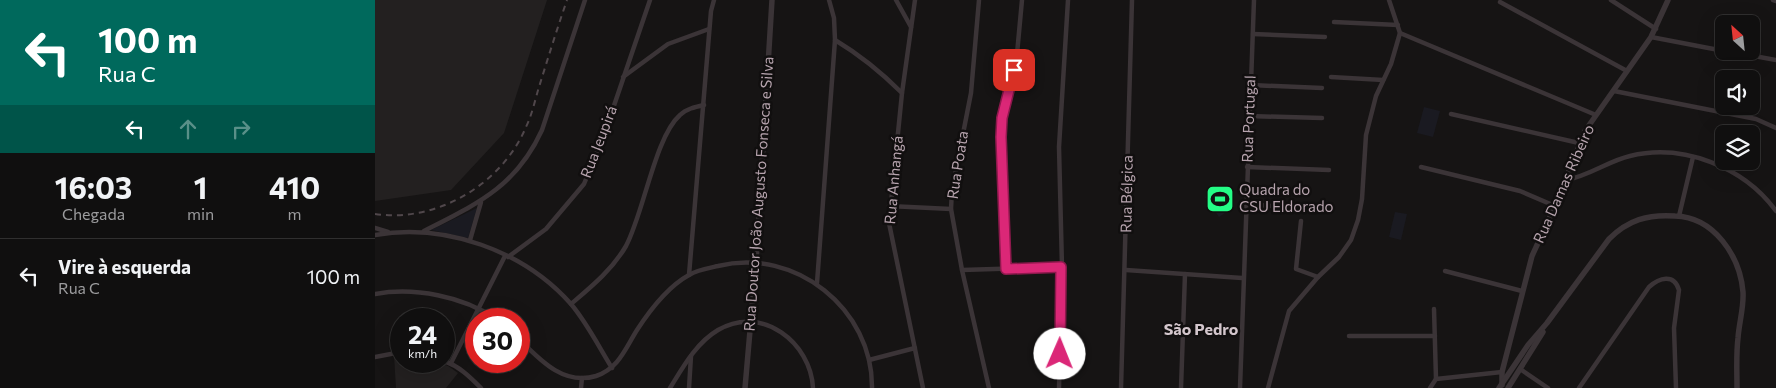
<!DOCTYPE html>
<html lang="pt">
<meta charset="utf-8">
<style>
body{margin:0;font-family:Commissioner,sans-serif;background:#191818;color:#f1f3f6;height:100vh;display:flex;flex-direction:column;font-size:19px;white-space:nowrap}
*{box-sizing:border-box;margin:0}
p{font-size:16px;color:#9c9c9e}
.icon{flex:none;width:28px;height:28px;fill:none;stroke:currentColor;stroke-width:2;stroke-linecap:round;stroke-linejoin:round}
.map{position:relative;flex:1;overflow:hidden}
.panel{display:flex;flex-direction:column;background:#100f0f;width:375px}
.panel>*{flex:none}
.hud{background:#00695c;color:#fff;overflow:hidden}
.needle{width:32px;rotate:333deg}
.buttons{position:absolute;left:1340px;top:15px;display:grid;gap:10px}
.buttons a{display:grid;place-items:center;width:45px;height:45px;border-radius:8px;background:#100f0f;box-shadow:0 5px 20px #0002,0 0 0 1px #302f2f;font-size:25px}
.speed{position:absolute;left:15px;top:308px;display:flex;gap:10px;font-size:25px;font-weight:700;text-align:center}
.speed>*{display:grid;place-content:center;width:65px;height:65px;border-radius:50%;background:#100f0f;box-shadow:0 5px 20px #0002,0 0 0 1px #302f2f;line-height:1}
.speed small{font-size:12px;font-weight:400}
.speed .limit{border:8px solid #d22;background:#fff;color:#111}
.pin{position:absolute;display:grid;place-items:center;width:42px;height:42px;color:#fff;margin:-21px;border-radius:10px;box-shadow:0 2px 8px #0006}
.me{position:absolute;width:55px;margin:-28px;rotate:1deg;stroke-linejoin:round;filter:drop-shadow(0 0 4px #0008)}
.turn{display:flex;align-items:center;gap:18px;height:105px;padding:0 15px;font-size:22px}
.turn .icon{width:65px;height:65px;stroke-width:2.5}
.turn b{display:block;font-size:35px;line-height:42px}
.lanes{display:flex;align-items:center;height:48px;padding:0 15px;background:#0003;justify-content:center;gap:25px;direction:ltr}
.lanes .off{opacity:.35}
.eta{display:flex;justify-content:space-evenly;align-items:center;height:85px;text-align:center}
.eta b{font-size:30px;font-weight:700;line-height:35px}
ul{padding:0;list-style:none}
li{display:flex;align-items:center;gap:15px;height:75px;padding:0 15px;border-top:1px solid #302f2f}
li div{flex:1}
li b{display:block;font-size:19px}
li em{font-style:normal}
main{display:flex;flex:1;min-height:0}
.map>svg:first-child{display:block}
.built{fill:#232020}
.green{fill:#1a1a21}
.lines{fill:none;stroke-linecap:round;stroke-linejoin:round}
.minor{stroke:#3b3437;stroke-width:4.5}
.tertiary{stroke:#3b3437;stroke-width:5.5}
.rail{stroke:#50474b;stroke-width:2;stroke-dasharray:6 5;stroke-linecap:butt}
.route-casing{stroke:#8e194d;stroke-width:12}
.route{stroke:#db2777;stroke-width:9}
.labels{text-anchor:middle;stroke-width:5;stroke-linejoin:round;paint-order:stroke}
.street-label{font-size:15px;fill:#b7a4ae;stroke:#110f0f}
.poi-label{font-size:15px;fill:#b7a4ae;stroke:#110f0f;text-anchor:start}
.neighbourhood-label{font-size:16px;font-weight:bold;fill:#d3c6cc;stroke:#110f0f}
</style>
<main>
<section class="panel">
<div class="hud">
<div class="turn"><svg class="icon" aria-label="left" viewBox="0 0 24 24"><path d="M17 20v-9H6M10 6l-5 5 5 5"/></svg><div><b>100 m</b>Rua C</div></div>
<div class="lanes"><svg class="icon" aria-label="left" viewBox="0 0 24 24"><path d="M17 20v-9H6M10 6l-5 5 5 5"/></svg><svg class="icon off" aria-label="ahead" viewBox="0 0 24 24"><path d="M12 20V5M6 11l6-6 6 6"/></svg><svg class="icon off" aria-label="right" viewBox="0 0 24 24"><path d="M7 20v-9h11M14 6l5 5-5 5"/></svg></div>
</div>
<div class="eta">
<div><b>16:03</b><p>Chegada</p></div>
<div><b>1</b><p>min</p></div>
<div><b>410</b><p>m</p></div>
</div>
<ul>
<li><svg class="icon" aria-label="left" viewBox="0 0 24 24"><path d="M17 20v-9H6M10 6l-5 5 5 5"/></svg><div><b>Vire à esquerda</b><p>Rua C</p></div><em>100 m</em></li>
</ul>
</section>
<div class="map">
<svg width="1401" height="388" viewBox="0 0 1401 388">
<rect width="100%" height="100%" fill="#161414"/>
<g class="built">
<path d="M0,0H172L129,133L76,190L0,201Z"/>
<path d="M19,355H26V361H60L73,366L83,373L71,388H21Z"/>
</g>
<g class="green">
<path d="M1049,107L1065,111L1058,137L1042,133Z"/>
<path d="M841,189L856,209L844,217L830,197Z"/>
<path d="M102,208L93,238L56,230Z"/>
<path d="M1020,212L1032,214L1026,240L1014,237Z"/>
</g>
<g class="lines">
<g class="minor">
<path d="M521,0L536,27"/>
<path d="M540,0L527,93L514,223L548,388"/>
<path d="M604,0L596,93L577,190L576,209L587,270L614,388"/>
<path d="M1236,0L1281,29"/>
<path d="M1398,0L1401,1"/>
<path d="M1125,2L1252,71"/>
<path d="M959,22L1023,25"/>
<path d="M1025,33L1221,115"/>
<path d="M878,34L950,37"/>
<path d="M1276,37L1349,51"/>
<path d="M460,40C485,55 506,72 527,93"/>
<path d="M1352,51L1401,60"/>
<path d="M248,77L293,44L334,29"/>
<path d="M956,77L1008,80"/>
<path d="M876,85L947,88"/>
<path d="M1239,91L1381,119L1401,128"/>
<path d="M1076,114L1204,143"/>
<path d="M874,116L947,118"/>
<path d="M872,167L954,170"/>
<path d="M1046,167L1145,191L1180,206"/>
<path d="M1191,180C1214,176 1233,161 1255,156C1308,143 1369,167 1401,211"/>
<path d="M871,204L939,209"/>
<path d="M514,206L576,209"/>
<path d="M1304,216L1318,157"/>
<path d="M926,221L921,269L943,277"/>
<path d="M0,228L13,232"/>
<path d="M49,231C102,204 141,187 167,130L210,0"/>
<path d="M0,235C70,223 148,250 196,304C212,323 224,347 237,368"/>
<path d="M95,240L106,202"/>
<path d="M133,257L171,229L209,184L230,132L275,0"/>
<path d="M631,269L626,137L627,118L642,54L647,0"/>
<path d="M587,270L687,267"/>
<path d="M751,270L867,278"/>
<path d="M1070,271L1147,291"/>
<path d="M314,275L336,11L339,0"/>
<path d="M442,283L460,40L459,18L454,0"/>
<path d="M0,294C39,287 88,296 121,319"/>
<path d="M196,304C216,287 237,270 251,246C269,212 280,137 305,115C311,109 320,107 329,105"/>
<path d="M1059,309L1061,379"/>
<path d="M974,336H1060"/>
<path d="M144,339C164,359 188,386 221,376C244,368 250,349 262,330C275,310 294,286 314,275C322,270 334,268 343,266C420,247 498,309 497,388"/>
<path d="M0,357L26,352"/>
<path d="M494,360L540,348"/>
<path d="M69,361C84,366 95,377 106,388"/>
<path d="M76,363L130,256"/>
<path d="M1145,369L1173,388"/>
<path d="M206,388L207,378"/>
<path d="M295,388C308,367 321,343 343,330C387,304 436,343 438,388"/>
<path d="M314,388L316,356"/>
<path d="M684,388L687,267L684,147L693,0"/>
<path d="M746,388L757,0"/>
<path d="M806,388L810,274"/>
<path d="M865,388L879,0"/>
<path d="M893,388L914,311L943,277L964,257L976,240L983,220L987,199L991,135L1001,96L1016,64L1025,33L1014,0"/>
<path d="M1055,388L1061,379L1127,372"/>
<path d="M1204,388L1274,287C1284,278 1299,273 1304,290L1299,328L1301,388"/>
</g>
<g class="tertiary">
<path d="M1127,385V372L1157,256L1180,206L1210,131L1276,37L1293,0"/>
<path d="M370,388L381,262L397,0"/>
<path d="M1124,388L1153,345L1172,323L1234,239C1253,220 1273,214 1300,216C1339,217 1365,256 1368,292C1369,307 1364,323 1363,338C1361,355 1362,371 1362,388"/>
<path d="M1133,388L1168,332"/>
</g>
<path class="rail" d="M0,214C62,223 127,184 151,127C157,115 160,100 164,87C173,58 182,29 192,0"/>
</g>
<g class="lines">
<defs>
<path id="route" d="M639,70L627,118L626,137L631,269L686,267L685,354"/>
</defs>
<use href="#route" class="route-casing"/>
<use href="#route" class="route"/>
</g>
<defs>
<symbol id="stadium-square" viewBox="-11 -11 22 22"><rect x="-9" y="-9" width="18" height="18" rx="4" fill="#24fd86" stroke="#110f0f"/><path d="M0-5a6.5 5 0 1 0 0 10a6.5 5 0 1 0 0-10ZM-3.5-1.8h7v3.6h-7Z" fill="#111"/></symbol>
</defs>
<g fill-rule="evenodd">
<use href="#stadium-square" x="829" y="183" width="32" height="32"/>
</g>
<g class="labels">
<g class="street-label">
<text transform="translate(874 119) rotate(-88)" y="5">Rua Portugal</text>
<text transform="translate(224 142) rotate(-69)" y="5">Rua Jeupirá</text>
<text transform="translate(583 165) rotate(-81)" y="5">Rua Poata</text>
<text transform="translate(519 180) rotate(-85)" y="5">Rua Anhangá</text>
<text transform="translate(1189 184) rotate(-66)" y="5">Rua Damas Ribeiro</text>
<text transform="translate(384 194) rotate(-86)" y="5">Rua Doutor João Augusto Fonseca e Silva</text>
<text transform="translate(752 194) rotate(-89)" y="5">Rua Bélgica</text>
</g>
<g class="poi-label">
<text x="864" y="195">Quadra do<tspan x="864" dy="17">CSU Eldorado</tspan></text>
</g>
<g class="neighbourhood-label">
<text x="826" y="335">São Pedro</text>
</g>
</g>
</svg>
<div class="buttons">
<a><svg class="needle" viewBox="-14 -14 28 28"><path d="M0-13l5 13h-10z" fill="#e53935"/><path d="M0 13l5-13h-10z" fill="#9c9c9e"/></svg></a>
<a><svg class="icon" aria-label="sound" viewBox="0 0 24 24"><path d="M4 9h4l5-4v14l-5-4H4zM17 9q2 3 0 6"/></svg></a>
<a><svg class="icon" aria-label="layers" viewBox="0 0 24 24"><path d="M12 4l9 5-9 5-9-5zM3 14l9 5 9-5"/></svg></a>
</div>
<div class="speed"><div>24<small>km/h</small></div><div class="limit">30</div></div>
<div class="pin" style="left:639px;top:70px;background:#d93025"><svg class="icon" aria-label="arrive" viewBox="0 0 24 24"><path d="M6 21V4h12l-3 4 3 4H6"/></svg></div>
<svg class="me" style="left:685px;top:354px" viewBox="-20 -20 40 40"><circle r="19" fill="#fff"/><path d="M0-13L10 11 0 6-10 11z" fill="#db2777"/></svg>
</div>
</main>
